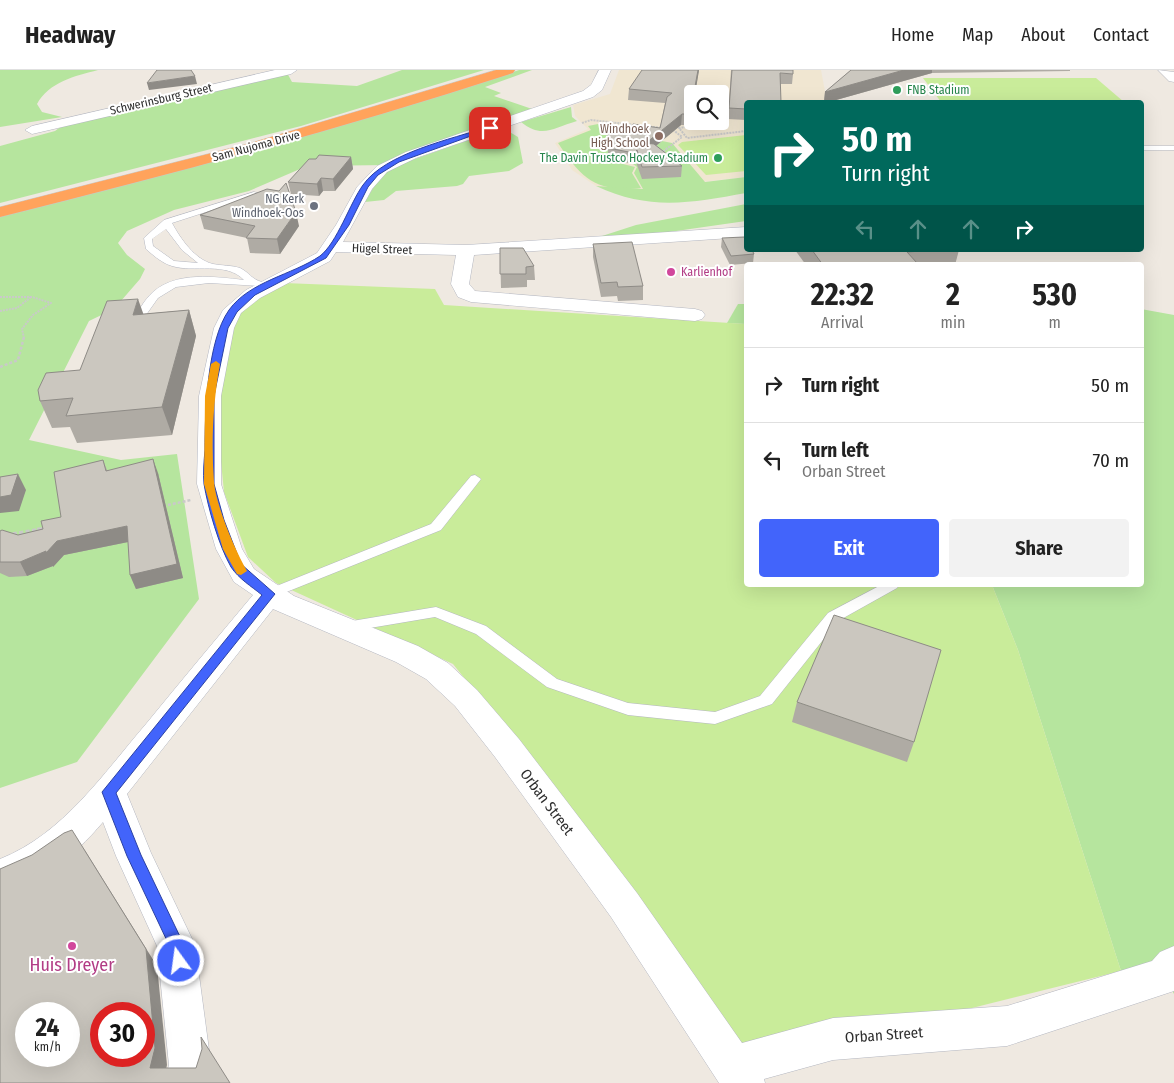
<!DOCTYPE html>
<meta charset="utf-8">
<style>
body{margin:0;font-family:"Fira Sans Condensed",sans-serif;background:#f2f2f2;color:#222;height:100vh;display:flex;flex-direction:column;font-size:19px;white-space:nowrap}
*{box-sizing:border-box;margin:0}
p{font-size:16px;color:#767676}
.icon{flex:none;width:28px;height:28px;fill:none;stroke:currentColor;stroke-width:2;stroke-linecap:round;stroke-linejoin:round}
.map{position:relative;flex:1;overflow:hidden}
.drawer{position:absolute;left:744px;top:192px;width:400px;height:325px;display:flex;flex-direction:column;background:#fff;border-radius:5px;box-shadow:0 5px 20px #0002}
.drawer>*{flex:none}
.top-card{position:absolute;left:744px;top:30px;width:400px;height:152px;border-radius:5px;box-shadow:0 5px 20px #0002;background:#00695c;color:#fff;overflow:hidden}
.controls{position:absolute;left:684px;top:15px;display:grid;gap:10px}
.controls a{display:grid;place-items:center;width:45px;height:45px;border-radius:5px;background:#fff;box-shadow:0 5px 20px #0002;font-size:25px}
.speed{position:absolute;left:15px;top:932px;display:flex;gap:10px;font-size:25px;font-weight:700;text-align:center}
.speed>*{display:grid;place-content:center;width:65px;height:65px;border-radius:50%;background:#fff;box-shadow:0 5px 20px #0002;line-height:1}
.speed small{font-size:12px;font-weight:400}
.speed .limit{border:8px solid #d22;background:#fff;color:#111}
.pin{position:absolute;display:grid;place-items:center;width:42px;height:42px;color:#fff;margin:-21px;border-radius:10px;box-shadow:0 2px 8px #0006}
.me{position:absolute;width:55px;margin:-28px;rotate:346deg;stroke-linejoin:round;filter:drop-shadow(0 0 4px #0008)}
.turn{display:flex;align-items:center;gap:18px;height:105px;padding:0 15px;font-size:22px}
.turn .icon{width:65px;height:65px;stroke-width:2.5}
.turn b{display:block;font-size:35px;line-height:42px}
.lanes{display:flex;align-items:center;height:48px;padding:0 15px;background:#0003;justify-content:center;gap:25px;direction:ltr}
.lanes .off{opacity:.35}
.eta{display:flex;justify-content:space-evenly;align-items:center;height:85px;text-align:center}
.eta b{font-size:30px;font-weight:700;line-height:35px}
.primary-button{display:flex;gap:10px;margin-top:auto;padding:10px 15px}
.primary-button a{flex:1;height:58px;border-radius:5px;background:#4264fb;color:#fff;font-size:20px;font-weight:700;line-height:58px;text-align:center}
.primary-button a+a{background:#f2f2f2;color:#222}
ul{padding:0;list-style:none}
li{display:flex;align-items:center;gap:15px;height:75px;padding:0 15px;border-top:1px solid #e0e0e0}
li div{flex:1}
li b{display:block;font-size:19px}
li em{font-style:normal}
header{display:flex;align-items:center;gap:30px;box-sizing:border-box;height:70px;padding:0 25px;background:#fff;border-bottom:1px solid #e0e0e0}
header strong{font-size:24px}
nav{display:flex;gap:28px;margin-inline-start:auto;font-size:18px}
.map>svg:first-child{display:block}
.education{fill:#f0e6d1;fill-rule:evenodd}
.green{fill:#b6e59e}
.pitch{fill:#c9ec9a}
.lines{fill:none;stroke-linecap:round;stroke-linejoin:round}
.lane-casing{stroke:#b4b7c1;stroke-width:1}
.street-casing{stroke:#b4b7c1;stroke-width:1}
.highway-casing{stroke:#c9c9c9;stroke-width:1}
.path-far2{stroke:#c9c9c9;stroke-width:2;stroke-dasharray:2 1;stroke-linecap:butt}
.path-far1{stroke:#c9c9c9;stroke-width:2.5;stroke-dasharray:3 2;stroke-linecap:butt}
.path{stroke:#c9c9c9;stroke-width:3;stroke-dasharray:4 2.5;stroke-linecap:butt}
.lane{fill:#fff;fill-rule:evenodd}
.street{fill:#fff;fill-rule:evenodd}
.highway{fill:#ffa35c;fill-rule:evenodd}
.wall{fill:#afaba4}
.shaded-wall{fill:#8e8b86}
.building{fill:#cbc7bf;stroke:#8e8b86;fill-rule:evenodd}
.route{fill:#4264fb;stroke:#2b41a3}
.slow{fill:#f59e0b}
.leisure-dot{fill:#2e9e5b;stroke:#fff;stroke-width:2}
.education-dot{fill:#8d6e63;stroke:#fff;stroke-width:2}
.worship-dot{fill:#6b7280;stroke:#fff;stroke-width:2}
.hotel-dot{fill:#d1479c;stroke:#fff;stroke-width:2}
.labels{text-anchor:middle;stroke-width:4;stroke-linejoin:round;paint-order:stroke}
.far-leisure-label{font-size:12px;fill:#27864d;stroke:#fff;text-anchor:start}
.far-street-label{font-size:12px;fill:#2e2e2e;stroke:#fff}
.far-education-label{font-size:12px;fill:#785e54;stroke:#fff;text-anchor:end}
.far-worship-label{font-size:12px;fill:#5b616d;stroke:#fff;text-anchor:end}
.far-hotel-label{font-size:12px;fill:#b23c85;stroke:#fff;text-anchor:start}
.street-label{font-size:15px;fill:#2e2e2e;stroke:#fff}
.near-hotel-label{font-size:18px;fill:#b23c85;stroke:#fff}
</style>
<header>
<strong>Headway</strong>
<nav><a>Home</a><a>Map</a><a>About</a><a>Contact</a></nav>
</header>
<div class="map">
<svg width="1174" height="1013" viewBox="0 0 1174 1013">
<rect width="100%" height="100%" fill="#efe9e1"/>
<path class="education" d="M619,0H821L827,32H746V107L632,120L596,116L572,100L555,73L588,59L575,46L573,35L610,24ZM692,24H720V51H692Z"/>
<g class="green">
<path d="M0,0H98C75,6 49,12 37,34L42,42L62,47L0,57Z"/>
<path d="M402,0H484L301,56L0,133V76L55,61L70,50L286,1L292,12L357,16Z"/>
<path d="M519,0H532L485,17L501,23L494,26L538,41L389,95L307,96L249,121L174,140L127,161L118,173L127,185L145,199L140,209L114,239L89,251L29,370L121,390L177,384L199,529L77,692L0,718V147L469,17Z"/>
<path d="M571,37L572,47L577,51C553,58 542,69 521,52Z"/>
<path d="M598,54L657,59L617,68L605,77L611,82L608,86L615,92L635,97L632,103L641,118C596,123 581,108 558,73L591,60L588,56Z"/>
<path d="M503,58L518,67L523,93L509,101L469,106L463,114L457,116L396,121L384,130L365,132L377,111L387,101L409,91Z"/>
<path d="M662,71L672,73L705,112L746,107V123C691,133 649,141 596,116L643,119L634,103L637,97L633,94Z"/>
<path d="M746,134V151L627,168L599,167L636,155Z"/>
<path d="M738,234H746V254L727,253Z"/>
<path d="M1141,239L1174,245V924L1164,906L1121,901L1018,580L992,515H1141Z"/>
</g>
<g class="pitch">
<path d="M923,8H1096L1124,32H941Z"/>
<path d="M746,65V101L706,105L678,75L682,72Z"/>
<path d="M284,213L435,219L444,235L746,254V515H992L1018,580L1121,901L952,943L737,983L630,815L453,594L276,513L248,487L224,422L218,361L219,310L227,268L240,240Z"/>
</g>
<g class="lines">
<defs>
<g id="lane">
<rect x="1141" y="76" width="33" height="4"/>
<path d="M254,122L261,124L172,153C180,168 195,190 213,194C222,196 231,195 240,198C250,203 251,209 262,212V216L209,213L176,217L158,228L141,252H133L132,250C139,241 144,230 153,222C177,201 215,207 244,210C226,191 194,203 172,196C162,193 154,186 146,179L144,168L164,150ZM166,159L182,180L198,193L174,191L153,176L152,169Z"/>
<path d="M475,405L481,409L441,460L274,527L269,529L262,524L264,521L431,454L471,406Z"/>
<path d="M881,515H899L897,518L838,551L772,634L715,654L628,645L547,617L476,564L435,547L346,562L341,561L339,557L341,553L346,552L436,537L486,556L557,609L628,633L715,642L760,626L828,543Z"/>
</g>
<g id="street">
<path d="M275,0H297L291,4L32,64L25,60L32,56Z"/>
<path d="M599,0H611L602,20L593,27L416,88L387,102L372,119L343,172L466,175L746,157V167L474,185L469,214L475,221L695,239L702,241L705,245L702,249L695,251L471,232L458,227L451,214L456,185L336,182L330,191L260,228L241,243L234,258L221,326V414L242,479L254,499L294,526L418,576L448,593L477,620L519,669L637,823L742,973L833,948L1007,936L1152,891L1160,882L1174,876V921L1007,976L833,990L764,1009L765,1013H719L611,847L495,687L455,636L426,609L396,592L273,539L127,724L151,783L195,875L211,995L206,1013H164L169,995L157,876L116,786L103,752C71,790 46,805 0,822V789C63,764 103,704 146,654C181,611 217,568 253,525L234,512L216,479L197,414L199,326L214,258L223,240L246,220L317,183L336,155L357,117L377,96L406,82L583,21L591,15Z"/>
<path d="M1158,0L1174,2V12L1169,11Z"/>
</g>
<path id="highway" d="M496,0H515L513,3C344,58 173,104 0,147V137L251,73Z"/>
</defs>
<use href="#lane" class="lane-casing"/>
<use href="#street" class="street-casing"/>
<use href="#highway" class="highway-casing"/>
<g class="path-far2">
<path d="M695,51L693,56L679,58L687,68L746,61"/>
<path d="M582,53L591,50L635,55"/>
<path d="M644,56L663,58"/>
<path d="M661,83L682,67L672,59"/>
<path d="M0,227H32L51,233L33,245L22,259L24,268"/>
<path d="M0,241L17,238L31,227"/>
</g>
<g class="path-far1">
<path d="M0,297L18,290L24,267"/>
<path d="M163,436L191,430"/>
<path d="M37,459L46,458"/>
</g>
<path class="path" d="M0,466L46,458"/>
<use href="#lane" class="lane"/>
<use href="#street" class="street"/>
<use href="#highway" class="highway"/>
</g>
<g class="wall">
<path d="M699,0L695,24H692V33H689L686,55H681L656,76L682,96L681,107L642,109L636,92L634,94L608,89V79L607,77V66L660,58L665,33L628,30L629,19Z"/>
<path d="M731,0L793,4L792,14H781L746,32V50L728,49Z"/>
<path d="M851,0H1070V1L932,3L829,32H824L825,22Z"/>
<path d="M351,87L353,99L335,121H323L319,126L291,124L288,112L316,89Z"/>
<path d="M200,145L299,156L280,184L250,183L247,168L204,159Z"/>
<path d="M722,168L754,184L753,193L730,195L721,177Z"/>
<path d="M593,174L643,216V230L618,231L617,226L601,227L593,187Z"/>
<path d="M500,178L534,196L535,210H527V217L501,218Z"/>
<path d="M795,180H959L955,195H806Z"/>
<path d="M189,240L196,266L172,365L77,373L70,357L52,358L40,331L80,300L143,244Z"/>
<path d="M103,390L107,400L158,403L183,508L136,519L130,505L128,472L64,485L53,497V496L27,506L9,507L0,503V461L18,465L43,459L61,447Z"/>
<path d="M797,632L914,672L907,692L792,652Z"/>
</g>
<g class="shaded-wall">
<path d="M698,0H699L695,24H694Z"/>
<path d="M904,0H932V3L829,32H824L825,22Z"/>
<path d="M195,6L197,14L149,20L147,13Z"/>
<path d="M690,22L689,33L686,55V44Z"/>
<path d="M682,44L681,55L646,84V73Z"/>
<path d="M637,80L636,92L634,94V83Z"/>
<path d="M351,87L353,99L335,121L333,109Z"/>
<path d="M321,108L323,121L319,126L317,114Z"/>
<path d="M296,142L299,156L280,184L277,169Z"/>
<path d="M138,229L147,254L133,245Z"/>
<path d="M189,240L196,266L172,365L162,337Z"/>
<path d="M153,389L158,403L183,508L136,519L130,505Z"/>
<path d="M18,404L26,420L19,441L0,443V427Z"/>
<path d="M127,456L133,471L64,485L53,497V496L27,506L20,492L46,481L57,471Z"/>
<path d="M84,779L157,896L167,995L163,1013L150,998Z"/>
</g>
<g class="building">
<path d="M157,0H191L195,6L147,13Z"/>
<path d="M642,0H698L694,22H690L686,44H682L646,73L654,74L682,96L642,97L637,80L634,83L608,78L613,71L607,66L619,58L630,57L633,54L660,58L667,27L672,23L629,19Z"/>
<path d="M732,0H793V4L780,3L781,32H746V39L729,38Z"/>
<path d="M851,0H904L825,22Z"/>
<path d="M319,85L351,87L333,109L321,108L317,114L288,112L309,89H316Z"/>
<path d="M286,113L296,142L277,169L246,168L255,156L200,145L267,119L279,121Z"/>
<path d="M744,167L746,170V180H752L754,184L731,186L722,168Z"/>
<path d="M632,172L643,216L618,217L617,212L601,213L593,174Z"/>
<path d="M500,178H523L534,196L526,197V204H500Z"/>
<path d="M812,180H937L907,182L917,193L896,195H823Z"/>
<path d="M138,229L133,245L189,240L162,337L66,346L73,328L40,331L38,320L46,303L80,300L107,231Z"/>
<path d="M153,389L177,494L130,505L127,456L57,471L46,483V481L20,492H0V461L2,460L18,465L43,459L41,451L61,447L54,402L103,390L106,401Z"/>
<path d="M18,404L11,425L0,427V407Z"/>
<path d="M834,545L941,580L914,672L797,632Z"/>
<path d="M72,760L146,879L155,978L150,998H196L202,979L201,967L230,1013H0V799L32,785L64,763ZM26,944H69V986H26ZM101,944H144V986H101Z"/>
</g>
<path class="route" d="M488,57L493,58L399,92L378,105L368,117L349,155L326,188L255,225L237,242L228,258L214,326V414L224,450L241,494L275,524L116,723L141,785L184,875L187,891L184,896L179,899L173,896L169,875L127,786L102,722L262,525C251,516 239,509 231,497C219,476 208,438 204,414C203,403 204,391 205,380C205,342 207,271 229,240C250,211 292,205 320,186C337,173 350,133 363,115C385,83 452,69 488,57Z"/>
<path class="slow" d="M216,291L220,294C213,332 211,373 214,412C216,436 235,480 247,501L241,505L237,504L223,479L204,414L205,326L211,294Z"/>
<g class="leisure-dot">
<circle cx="897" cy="20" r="5"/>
<circle cx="718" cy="88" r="5"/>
</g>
<circle class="education-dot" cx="659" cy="66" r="5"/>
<circle class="worship-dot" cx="314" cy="136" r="5"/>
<g class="hotel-dot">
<circle cx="671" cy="202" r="5"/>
<circle cx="72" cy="876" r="5"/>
</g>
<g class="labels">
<g class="far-leisure-label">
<text x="907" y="24">FNB Stadium</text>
<text x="708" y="92" text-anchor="end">The Davin Trustco Hockey Stadium</text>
</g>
<g class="far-street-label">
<text transform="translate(161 29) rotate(-13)" y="4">Schwerinsburg Street</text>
<text transform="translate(256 76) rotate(-15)" y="4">Sam Nujoma Drive</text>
<text transform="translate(382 179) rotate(2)" y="4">Hügel Street</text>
</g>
<g class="far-education-label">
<text x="649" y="63">Windhoek<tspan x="649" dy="14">High School</tspan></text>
</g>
<g class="far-worship-label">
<text x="304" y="133">NG Kerk<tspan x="304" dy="14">Windhoek-Oos</tspan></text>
</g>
<g class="far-hotel-label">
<text x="681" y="206">Karlienhof</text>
</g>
<g class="street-label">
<text transform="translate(547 732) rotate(53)" y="5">Orban Street</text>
<text transform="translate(884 965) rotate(-4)" y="5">Orban Street</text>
</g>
<g class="near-hotel-label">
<text x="72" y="901">Huis Dreyer</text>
</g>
</g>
</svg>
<div class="controls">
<a><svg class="icon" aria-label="search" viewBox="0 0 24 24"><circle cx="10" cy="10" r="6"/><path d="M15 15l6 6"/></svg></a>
</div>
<div class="speed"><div>24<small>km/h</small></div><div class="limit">30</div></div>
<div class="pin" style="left:490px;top:58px;background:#d93025"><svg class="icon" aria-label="arrive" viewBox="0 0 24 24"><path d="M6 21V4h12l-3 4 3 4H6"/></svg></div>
<svg class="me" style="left:179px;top:891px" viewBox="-20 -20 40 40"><circle r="17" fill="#4264fb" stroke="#fff" stroke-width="3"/><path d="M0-11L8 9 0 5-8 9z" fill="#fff"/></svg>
<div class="top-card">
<div class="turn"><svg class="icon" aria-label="right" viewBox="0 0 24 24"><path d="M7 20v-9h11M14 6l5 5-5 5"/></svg><div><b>50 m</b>Turn right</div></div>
<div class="lanes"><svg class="icon off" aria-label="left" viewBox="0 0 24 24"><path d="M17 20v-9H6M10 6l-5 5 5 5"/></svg><svg class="icon off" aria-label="ahead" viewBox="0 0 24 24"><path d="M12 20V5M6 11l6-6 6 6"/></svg><svg class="icon off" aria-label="ahead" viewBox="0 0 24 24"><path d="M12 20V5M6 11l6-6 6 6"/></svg><svg class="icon" aria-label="right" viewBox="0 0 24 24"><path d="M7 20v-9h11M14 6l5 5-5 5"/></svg></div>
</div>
<section class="drawer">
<div class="eta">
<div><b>22:32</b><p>Arrival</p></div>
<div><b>2</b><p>min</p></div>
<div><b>530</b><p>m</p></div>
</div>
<ul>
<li><svg class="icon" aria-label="right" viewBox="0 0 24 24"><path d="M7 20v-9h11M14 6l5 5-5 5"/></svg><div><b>Turn right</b></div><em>50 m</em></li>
<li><svg class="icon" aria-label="left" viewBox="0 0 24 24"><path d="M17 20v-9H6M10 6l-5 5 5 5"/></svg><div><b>Turn left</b><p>Orban Street</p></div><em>70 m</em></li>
</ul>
<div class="primary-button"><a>Exit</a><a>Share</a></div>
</section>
</div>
